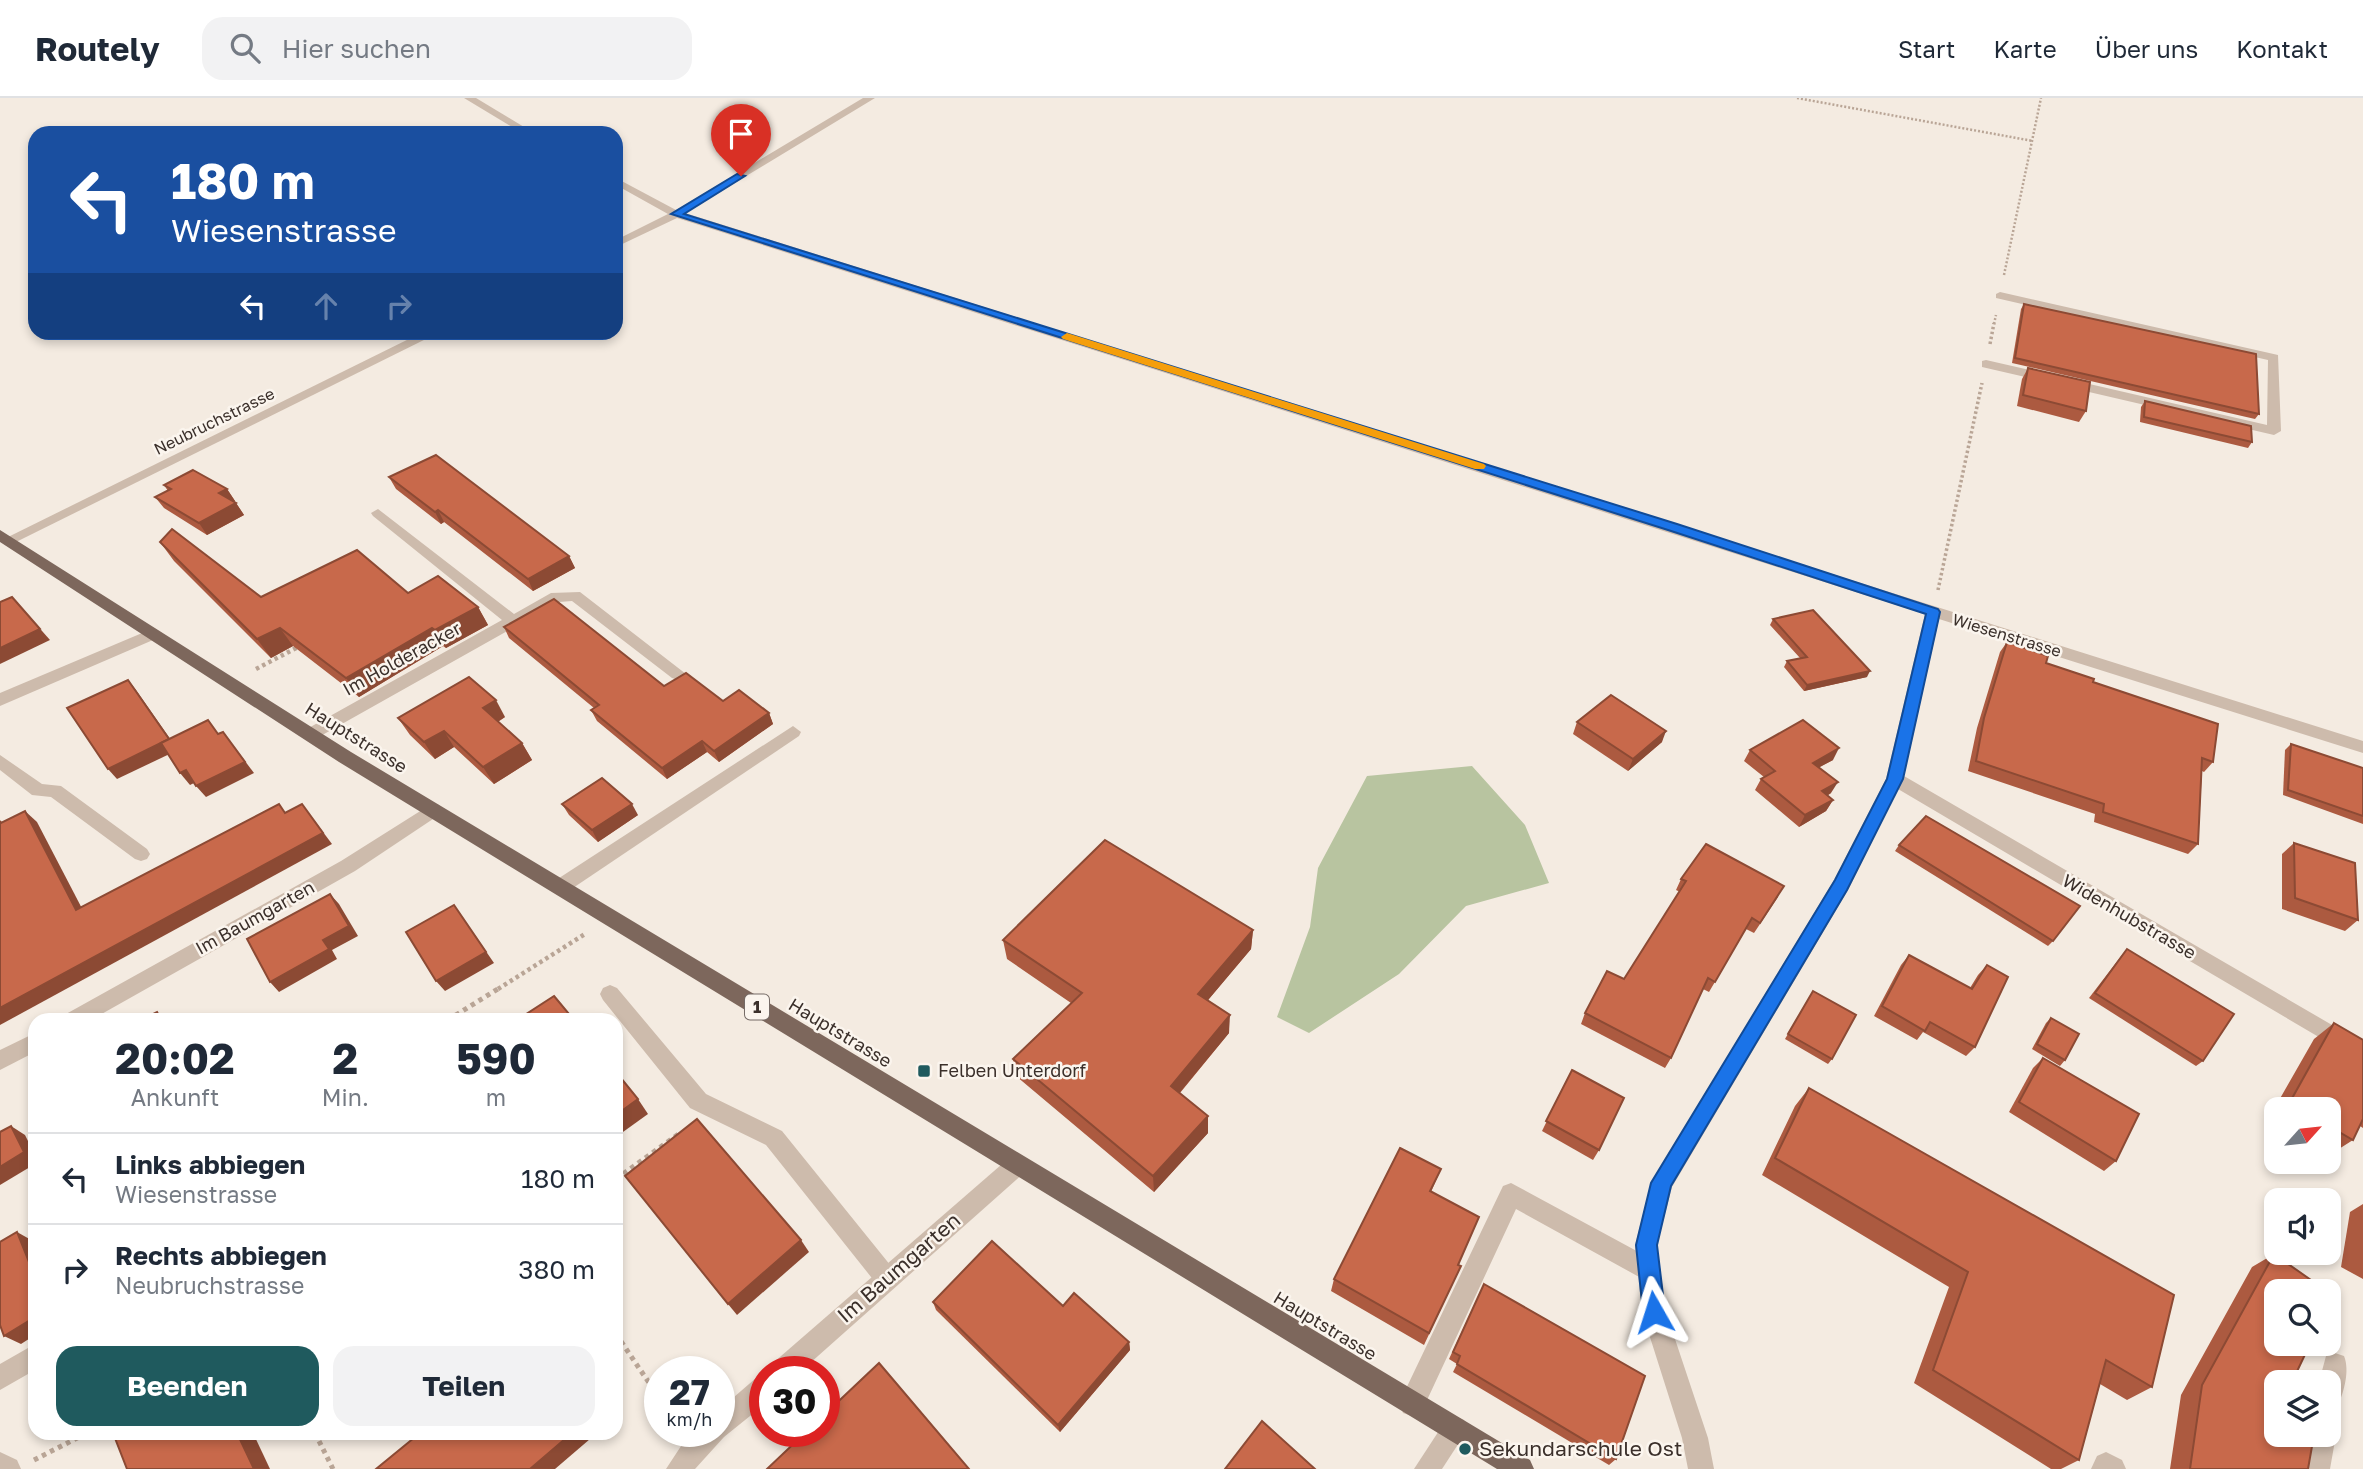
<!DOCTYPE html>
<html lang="de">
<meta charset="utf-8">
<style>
body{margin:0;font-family:"Golos Text",sans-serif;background:#f2f2f3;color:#1f2937;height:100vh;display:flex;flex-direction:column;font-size:26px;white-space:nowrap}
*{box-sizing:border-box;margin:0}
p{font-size:23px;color:#747a83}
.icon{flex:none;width:38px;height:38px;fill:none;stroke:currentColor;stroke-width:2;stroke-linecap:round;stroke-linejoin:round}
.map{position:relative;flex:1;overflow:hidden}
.drawer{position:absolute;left:28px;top:915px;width:595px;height:427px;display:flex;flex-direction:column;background:#fff;border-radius:21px;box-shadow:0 4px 10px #0003}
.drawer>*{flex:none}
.banner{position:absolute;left:28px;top:28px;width:595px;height:214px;border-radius:21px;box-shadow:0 4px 10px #0003;background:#1a4fa0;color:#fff;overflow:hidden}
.needle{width:46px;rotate:63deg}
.tools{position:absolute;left:2264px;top:999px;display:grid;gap:14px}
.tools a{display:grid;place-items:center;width:77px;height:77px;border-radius:14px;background:#fff;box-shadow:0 4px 10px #0003;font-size:35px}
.speed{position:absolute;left:644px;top:1258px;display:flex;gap:14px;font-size:35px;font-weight:700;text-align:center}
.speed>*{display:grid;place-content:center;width:91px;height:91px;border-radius:50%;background:#fff;box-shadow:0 4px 10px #0003;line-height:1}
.speed small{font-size:18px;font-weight:400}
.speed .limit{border:10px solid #d22;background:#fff;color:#111}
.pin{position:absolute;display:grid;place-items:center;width:60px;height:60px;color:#fff;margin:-72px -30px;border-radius:50% 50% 50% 0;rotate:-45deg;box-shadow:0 0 7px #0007}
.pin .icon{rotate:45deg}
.me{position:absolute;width:77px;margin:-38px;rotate:354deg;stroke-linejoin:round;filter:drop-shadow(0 0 5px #0008)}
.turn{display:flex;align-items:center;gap:24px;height:147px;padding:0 28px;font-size:32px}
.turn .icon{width:91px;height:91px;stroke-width:2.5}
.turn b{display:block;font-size:49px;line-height:60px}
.lanes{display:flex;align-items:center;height:66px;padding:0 28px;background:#0003;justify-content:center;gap:35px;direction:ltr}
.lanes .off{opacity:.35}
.eta{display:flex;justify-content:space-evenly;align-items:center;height:119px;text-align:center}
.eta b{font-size:42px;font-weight:700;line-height:49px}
.primary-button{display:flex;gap:14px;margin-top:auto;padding:14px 28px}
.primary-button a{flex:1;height:80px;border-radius:21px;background:#1f5a5e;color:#fff;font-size:28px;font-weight:700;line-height:80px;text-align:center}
.primary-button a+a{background:#f2f2f3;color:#1f2937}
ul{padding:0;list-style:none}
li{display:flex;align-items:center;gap:21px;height:91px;padding:0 28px;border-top:2px solid #e0e1e3}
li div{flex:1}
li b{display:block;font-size:26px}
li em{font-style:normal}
header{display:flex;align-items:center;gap:42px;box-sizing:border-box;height:98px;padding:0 35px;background:#fff;border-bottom:2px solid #e0e1e3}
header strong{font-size:33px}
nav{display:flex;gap:38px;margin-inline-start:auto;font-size:24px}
.search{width:490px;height:63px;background:#f2f2f3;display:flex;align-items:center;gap:18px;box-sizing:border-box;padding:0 24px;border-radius:21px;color:#747a83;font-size:26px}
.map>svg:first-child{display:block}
.green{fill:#b8c4a0}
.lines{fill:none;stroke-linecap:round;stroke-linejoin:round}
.path-far3{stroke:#b9a596;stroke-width:2.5;stroke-dasharray:2 2;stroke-linecap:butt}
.path-far2{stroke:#b9a596;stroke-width:3.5;stroke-dasharray:2.5 2.5;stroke-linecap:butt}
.path-far1{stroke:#b9a596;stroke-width:4.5;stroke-dasharray:3.5 3.5;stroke-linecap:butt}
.path{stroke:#b9a596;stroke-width:5;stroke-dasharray:4.5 4.5;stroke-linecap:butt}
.service{fill:#cdbbac;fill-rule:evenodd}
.minor{fill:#cdbbac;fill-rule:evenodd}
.primary{fill:#7d675c;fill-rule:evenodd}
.wall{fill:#ac5a40}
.shaded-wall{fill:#8c4a34}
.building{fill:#c8694b;stroke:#8c4a34;stroke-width:2}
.route{fill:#1a73e8;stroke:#114b97;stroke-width:2}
.slow{fill:#f59e0b}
.poi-dot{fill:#1f5a5e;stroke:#fbf5ee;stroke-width:2.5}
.labels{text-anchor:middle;stroke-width:5;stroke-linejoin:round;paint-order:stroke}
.far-street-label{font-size:16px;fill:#3b302b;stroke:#fbf5ee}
.shield{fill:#fbf5ee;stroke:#756b66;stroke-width:2}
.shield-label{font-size:16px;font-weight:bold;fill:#3b302b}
.street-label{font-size:18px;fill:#3b302b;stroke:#fbf5ee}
.poi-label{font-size:18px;fill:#3b302b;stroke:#fbf5ee;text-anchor:start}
.near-street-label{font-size:21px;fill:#3b302b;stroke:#fbf5ee}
.near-poi-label{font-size:21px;fill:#3b302b;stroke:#fbf5ee;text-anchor:start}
</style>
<header>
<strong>Routely</strong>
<div class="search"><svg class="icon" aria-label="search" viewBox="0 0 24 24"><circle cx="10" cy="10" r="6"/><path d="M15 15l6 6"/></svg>Hier suchen</div>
<nav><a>Start</a><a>Karte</a><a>Über uns</a><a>Kontakt</a></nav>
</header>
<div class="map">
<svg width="2363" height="1371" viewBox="0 0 2363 1371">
<rect width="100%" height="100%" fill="#f4ebe1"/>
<path class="green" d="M1472,668L1525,727L1549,785L1466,808L1399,876L1309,935L1277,919L1310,829L1318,770L1367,678Z"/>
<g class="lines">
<g class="path-far3">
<path d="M1797,0L2033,43"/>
<path d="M2004,177L2041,0"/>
<path d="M1994,226L1996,217"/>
</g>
<g class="path-far2">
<path d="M1990,246L1994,225"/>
<path d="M1938,492L1982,285"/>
</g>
<g class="path-far1">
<path d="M256,571L298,549"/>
<path d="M498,891L585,836"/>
</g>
<g class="path">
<path d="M448,922L501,889"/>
<path d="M616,1081L680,1035"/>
<path d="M616,1236L660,1301"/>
<path d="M315,1335L333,1371"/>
<path d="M34,1362L87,1335"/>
</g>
<g class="service">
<path d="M2000,194L2278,257L2281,333L2274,337L1982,269V263L1986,262L2267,327L2268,262L1996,200V196Z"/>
<path d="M610,887L617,890L706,996L782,1033L895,1173L899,1181L895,1189L887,1193L879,1189L766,1047L690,1010L603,902L600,896L603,890Z"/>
<path d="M1511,1085L1657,1164L1661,1172L1657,1180L1649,1184L1641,1180L1516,1111L1421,1315L1412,1318L1403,1315L1400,1306L1403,1297L1503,1088Z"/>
<path d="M35,1246V1272L0,1292V1266Z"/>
<path d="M2335,1255L2344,1258C2350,1273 2344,1293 2338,1308L2329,1311V1284H2319L2326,1258Z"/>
<path d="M2329,1327L2336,1337L2330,1371H2304L2310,1337H2329Z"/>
<path d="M2106,1354L2122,1362L2126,1371H2091L2097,1358Z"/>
</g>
<g class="minor">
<path d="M464,0H476L534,35H522Z"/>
<path d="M863,0H875L685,115L2363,643V655L1939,521L1904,678L2363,945V965L1898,691L1848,792L1672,1089L1657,1147L1666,1214L1708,1340L1714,1371H1688L1682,1340L1642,1214L1635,1147L1651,1085L1834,782L1886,681L1925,516L677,120L616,149V142L668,116L616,87V80L676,112Z"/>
<path d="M423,234H440L14,445L9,447L2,442Z"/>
<path d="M378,411L514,516L551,495L580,494L686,576L678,582L672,580L572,503L559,504L317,640H305L303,636L305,632L502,522L373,418L371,415Z"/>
<path d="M154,530L162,535L160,539L0,608V595Z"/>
<path d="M793,628L801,634L799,638L567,794L560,797L553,794L551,789L553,784Z"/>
<path d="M0,657L42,686L61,688L147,751L150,756L147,761L141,763L135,761L51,699L32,697L0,672Z"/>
<path d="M433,705L439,707L442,712L439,717L355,773L91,922H63L66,916L341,763Z"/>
<path d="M35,935V954L0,972V952Z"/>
<path d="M1017,1057L1025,1060L1028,1067L1025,1074L800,1274H770L773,1265L1009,1060Z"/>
<path d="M765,1277V1306L724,1339L695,1371H666L685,1342L695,1334H719V1312L756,1280Z"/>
<path d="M1455,1318L1464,1322L1468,1331L1442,1371H1414L1446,1322Z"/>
<path d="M0,1354L17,1362L21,1371H0Z"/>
</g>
<path class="primary" d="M0,432L351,654L1530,1362L1534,1371H1497L339,664L0,444Z"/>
</g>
<g class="wall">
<path d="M2024,206L2259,316L2255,321L2012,265L2021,211Z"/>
<path d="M2028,270L2086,313L2079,324L2017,308L2022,281Z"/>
<path d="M2145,303L2252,344L2248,350L2140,324L2141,309Z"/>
<path d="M389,379L569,458L575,470L533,493L444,424L441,426L396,391Z"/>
<path d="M164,387L227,391L235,403H233L236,405L244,417L207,437L164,410L155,399L168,393Z"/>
<path d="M160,444L261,499L408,495L478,509L488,527L446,550L443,548L359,599L293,548L271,560L174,463Z"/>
<path d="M1773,521L1867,579L1804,593L1784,569L1787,563L1800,560L1770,527Z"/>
<path d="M504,529L664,588L769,615L773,626L719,664L707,654L667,681L597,623L591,612L594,610L509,540Z"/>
<path d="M2007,544L2046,565L2093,584L2213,664L2204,674L2202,673L2198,746L2188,756L2094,724L2095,716L1968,673L1977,630L2000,554Z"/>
<path d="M505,619L498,624L522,645L532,662L494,686L454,649L435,661L410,637L398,620Z"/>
<path d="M1577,624L1662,644L1628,673L1573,636Z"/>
<path d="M2291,646L2363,670V726L2283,697L2285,652Z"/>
<path d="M1750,652L1833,662L1819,669L1831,695L1827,698L1833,702L1826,713L1799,729L1755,692L1761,681L1764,679L1744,663Z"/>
<path d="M562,706L638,717L598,744L569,717Z"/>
<path d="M2294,745L2358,822L2345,833L2282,811V756Z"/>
<path d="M1899,747L2053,843L2048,848L1895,753Z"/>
<path d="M1681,781L1778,799L1754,835L1746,831L1709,894L1703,891L1671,960L1665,970L1581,926L1585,915L1624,881L1680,794L1676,792Z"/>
<path d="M1253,832L1251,851L1208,902L1229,935L1180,995L1208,1018V1035L1154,1094L1016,978L1013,961L1071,905L1007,861L1003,842Z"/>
<path d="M2127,851L2203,963L2196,968L2089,900L2122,857Z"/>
<path d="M1909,857L1970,890L1978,877L1987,867L1975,949L1966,958L1923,934L1917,942L1874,918L1901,867Z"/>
<path d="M1810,898L1832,961L1828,966L1785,941Z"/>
<path d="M2051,920L2065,962L2060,968L2032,951L2046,925Z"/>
<path d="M2334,925L2363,942V1030L2360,1028L2353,1042L2331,1056L2329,1055V1012H2277V1022L2270,1018L2314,941Z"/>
<path d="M2043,960L2116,1063L2104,1073L2009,1014L2033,970Z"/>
<path d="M1572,972L1599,1052L1593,1062L1542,1033Z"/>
<path d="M1809,990L2152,1289L2127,1302L2100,1286L2079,1362L2061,1371H2051L1914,1285L1949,1189L1762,1077L1795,1008Z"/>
<path d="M1441,1071L1431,1094L1458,1167L1461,1168L1424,1247L1331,1193L1334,1181Z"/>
<path d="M2363,1106V1181L2341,1169L2350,1114Z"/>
<path d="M2274,1156L2277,1284L2308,1371H2170L2181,1297L2252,1169Z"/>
<path d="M1484,1186L1616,1361L1609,1367L1453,1274L1457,1266L1449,1261Z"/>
<path d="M933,1204L1063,1208L1129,1244L1130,1252L1060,1334L936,1212Z"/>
</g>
<g class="shaded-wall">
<path d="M227,391L235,403L227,407L219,395Z"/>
<path d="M236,405L244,417L207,437L199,425Z"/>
<path d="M438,412L444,424L441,426L435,414Z"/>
<path d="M569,458L575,470L533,493L528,481Z"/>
<path d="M12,499L50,542L0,566V550Z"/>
<path d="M478,509L488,527L446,550L435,532Z"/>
<path d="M280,530L293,548L271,560L257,541Z"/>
<path d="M432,530L443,548L359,599L346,580Z"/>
<path d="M1870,573L1867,579L1804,593L1807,587Z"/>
<path d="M128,582L136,592L178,652L117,681L108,671Z"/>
<path d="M496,602L505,619L492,627L483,610Z"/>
<path d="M769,615L773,626L719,664L714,653Z"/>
<path d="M444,633L454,649L435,661L424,644Z"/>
<path d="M1666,633L1662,644L1628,673L1633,661Z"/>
<path d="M223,634L254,675L206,699L196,688Z"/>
<path d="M702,643L707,654L667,681L662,670Z"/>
<path d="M522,645L532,662L494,686L483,669Z"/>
<path d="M1839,650L1833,662L1807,676L1813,665Z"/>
<path d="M186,672L196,684L190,687L180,675Z"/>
<path d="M1838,684L1831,695L1815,704L1822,693Z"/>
<path d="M1833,702L1826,713L1799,729L1805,717Z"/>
<path d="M302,706L332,746L0,927V910Z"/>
<path d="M632,706L638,717L598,744L592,732Z"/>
<path d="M25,713L37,724L88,822L76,812Z"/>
<path d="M330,796L339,806L358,838L332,852L337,861L279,894L270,884L323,842Z"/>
<path d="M454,807L494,865L445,893L436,883Z"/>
<path d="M1253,832L1251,851L1198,914V896Z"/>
<path d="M157,914L167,922H161Z"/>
<path d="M1230,917L1229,935L1171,1005V988Z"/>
<path d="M638,1001L648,1016L616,1039V1017Z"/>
<path d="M1208,1018V1035L1154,1094L1153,1078Z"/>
<path d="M11,1028L25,1037L35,1057V1066L0,1087V1069Z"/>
<path d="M17,1134L33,1143L35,1149V1179Z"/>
<path d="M801,1142L809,1154L737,1217L728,1206Z"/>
<path d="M35,1219V1237L21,1246L4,1238Z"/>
<path d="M1129,1244L1130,1252L1060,1334L1058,1327Z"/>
<path d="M237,1335H253L270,1371H254Z"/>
<path d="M572,1335H597L555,1371H530Z"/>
</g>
<g class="building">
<path d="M2024,206L2256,256L2259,316L2015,260Z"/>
<path d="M2028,270L2090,284L2086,313L2023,297Z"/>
<path d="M2145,303L2251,328L2252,344L2144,319Z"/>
<path d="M436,357L569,458L528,481L438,412L435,414L389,379Z"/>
<path d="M193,372L227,391L219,395L236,405L199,425L155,399L171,391L164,387Z"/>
<path d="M172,431L261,499L357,452L408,495L438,478L478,509L435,532L432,530L346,580L280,530L257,541L160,444Z"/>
<path d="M12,499L40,531L0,550V504Z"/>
<path d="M554,501L664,588L686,575L723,603L739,592L769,615L714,653L702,643L662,670L591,612L599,607L504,529Z"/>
<path d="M1813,512L1870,573L1807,587L1787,563L1807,559L1773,521Z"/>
<path d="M2007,544L2048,558L2046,565L2094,581L2093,584L2218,626L2213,664L2202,660L2198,746L2103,714L2104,706L1976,663L1984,620Z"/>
<path d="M469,579L496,602L483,610L522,645L483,669L444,633L424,644L398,620Z"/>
<path d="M128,582L169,641L108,671L67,610Z"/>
<path d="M1611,597L1666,633L1633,661L1577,624Z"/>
<path d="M208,622L218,636L223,634L245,664L196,688L186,672L180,675L161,645Z"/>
<path d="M1803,622L1839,650L1813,665L1838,684L1822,693L1833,702L1805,717L1761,681L1775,673L1750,652Z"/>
<path d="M2291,646L2363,670V718L2288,692Z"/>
<path d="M602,680L632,706L592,732L562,706Z"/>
<path d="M279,706L285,715L302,706L323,735L0,910V723L1,725L25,713L76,812Z"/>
<path d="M1926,718L2080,808L2053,843L1899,747Z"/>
<path d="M1105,742L1253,832L1198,896L1230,917L1171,988L1208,1018L1153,1078L1013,961L1082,895L1003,842Z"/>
<path d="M2294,745L2355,765L2358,822L2295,800Z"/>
<path d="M1706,746L1784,788L1760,825L1752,820L1715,884L1708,880L1671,960L1585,915L1607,873L1624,881L1686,783L1681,781Z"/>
<path d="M330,796L349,828L323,842L329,851L270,884L247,841Z"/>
<path d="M454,807L486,854L436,883L406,834Z"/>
<path d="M2127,851L2234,916L2203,963L2095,895Z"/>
<path d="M1909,857L1972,891L1987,867L2008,879L1975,949L1930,924L1925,933L1882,908Z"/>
<path d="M1813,893L1856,917L1832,961L1788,936Z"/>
<path d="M554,898L574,922H517Z"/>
<path d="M157,914L161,922H141Z"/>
<path d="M2051,920L2079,936L2065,962L2037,946Z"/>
<path d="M2334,925L2363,942V1021L2353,1042L2329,1028V1012H2303L2290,1004Z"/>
<path d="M2043,960L2139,1016L2116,1063L2019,1004Z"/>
<path d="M1572,972L1624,1000L1599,1052L1546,1023Z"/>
<path d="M616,974L638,1001L616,1017Z"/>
<path d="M1809,990L2174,1197L2152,1289L2106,1262L2079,1362L1933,1272L1968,1174L1775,1060Z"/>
<path d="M697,1021L801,1142L728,1206L625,1078Z"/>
<path d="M11,1028L24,1054L0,1069V1034Z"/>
<path d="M1400,1050L1441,1071L1430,1093L1479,1119L1458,1167L1461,1168L1429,1235L1334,1181Z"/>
<path d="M17,1134L35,1179V1219L4,1238L0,1227V1144Z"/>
<path d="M992,1143L1063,1208L1074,1195L1129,1244L1058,1327L933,1204Z"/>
<path d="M2274,1156L2328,1194H2277V1246H2310L2292,1284H2277V1337H2314L2308,1371H2190L2202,1287Z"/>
<path d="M1484,1186L1645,1278L1616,1361L1457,1266L1460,1258L1453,1254Z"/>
<path d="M2329,1194L2333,1197L2329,1204Z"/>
<path d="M879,1265L969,1371H767L806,1334H824V1317Z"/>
<path d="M1262,1323L1315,1371H1225Z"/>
<path d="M113,1335H237L254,1371H127Z"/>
<path d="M420,1335H572L530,1371H376Z"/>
</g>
<path class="route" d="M737,76L745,78L684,116L1677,426L1938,511L1940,514L1903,681L1847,792L1671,1088L1657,1147L1665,1214L1661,1222L1654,1225L1646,1222L1643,1214L1636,1147L1651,1085L1835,782L1887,681L1926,516L1668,432L671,116Z"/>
<path class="slow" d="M1067,235L1484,366L1486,368L1484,371H1475L1063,241L1061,239Z"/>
<g class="poi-dot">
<rect x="917" y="966" width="14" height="14" rx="3.5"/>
<circle cx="1465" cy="1351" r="7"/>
</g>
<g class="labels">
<g class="far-street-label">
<text transform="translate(214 323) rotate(-26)" y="6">Neubruchstrasse</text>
<text transform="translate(2007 537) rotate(17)" y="6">Wiesenstrasse</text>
</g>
<rect class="shield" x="745" y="896.5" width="24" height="25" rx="5"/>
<g class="shield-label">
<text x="757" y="915">1</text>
</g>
<g class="street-label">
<text transform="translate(402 561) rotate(-29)" y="6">Im Holderacker</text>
<text transform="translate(356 640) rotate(32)" y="6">Hauptstrasse</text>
<text transform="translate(2129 819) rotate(30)" y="6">Widenhubstrasse</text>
<text transform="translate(255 820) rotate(-29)" y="6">Im Baumgarten</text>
<text transform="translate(840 935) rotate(31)" y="6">Hauptstrasse</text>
<text transform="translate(1325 1228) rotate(31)" y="6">Hauptstrasse</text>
</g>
<g class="poi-label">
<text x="938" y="979">Felben Unterdorf</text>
</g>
<g class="near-street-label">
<text transform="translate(899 1170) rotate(-41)" y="7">Im Baumgarten</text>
</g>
<g class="near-poi-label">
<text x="1479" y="1358">Sekundarschule Ost</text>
</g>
</g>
</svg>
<div class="tools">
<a><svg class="needle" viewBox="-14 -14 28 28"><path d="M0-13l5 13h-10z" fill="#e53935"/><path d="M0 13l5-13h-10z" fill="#747a83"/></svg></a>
<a><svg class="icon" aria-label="sound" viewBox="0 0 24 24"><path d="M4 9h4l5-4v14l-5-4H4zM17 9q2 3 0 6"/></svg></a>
<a><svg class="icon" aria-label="search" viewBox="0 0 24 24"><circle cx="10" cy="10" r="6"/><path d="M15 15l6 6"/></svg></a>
<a><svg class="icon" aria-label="layers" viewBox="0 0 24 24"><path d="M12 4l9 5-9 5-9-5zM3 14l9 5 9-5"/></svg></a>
</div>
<div class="speed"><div>27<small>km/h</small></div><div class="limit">30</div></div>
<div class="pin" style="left:741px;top:78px;background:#d93025"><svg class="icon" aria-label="arrive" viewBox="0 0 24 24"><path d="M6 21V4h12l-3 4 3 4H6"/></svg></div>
<svg class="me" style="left:1654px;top:1214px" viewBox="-20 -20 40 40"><path d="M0-17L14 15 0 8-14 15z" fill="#1a73e8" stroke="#fff" stroke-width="4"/></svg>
<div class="banner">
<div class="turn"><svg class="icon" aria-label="left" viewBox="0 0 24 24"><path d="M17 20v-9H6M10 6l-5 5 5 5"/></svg><div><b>180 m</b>Wiesenstrasse</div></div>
<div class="lanes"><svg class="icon" aria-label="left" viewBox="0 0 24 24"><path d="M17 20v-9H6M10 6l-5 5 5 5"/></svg><svg class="icon off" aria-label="ahead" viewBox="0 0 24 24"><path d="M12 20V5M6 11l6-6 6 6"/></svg><svg class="icon off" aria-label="right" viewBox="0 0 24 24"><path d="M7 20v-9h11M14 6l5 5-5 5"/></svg></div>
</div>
<section class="drawer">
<div class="eta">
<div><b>20:02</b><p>Ankunft</p></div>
<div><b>2</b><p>Min.</p></div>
<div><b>590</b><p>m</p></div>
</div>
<ul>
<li><svg class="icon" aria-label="left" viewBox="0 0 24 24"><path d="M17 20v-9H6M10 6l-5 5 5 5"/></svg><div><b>Links abbiegen</b><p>Wiesenstrasse</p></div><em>180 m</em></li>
<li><svg class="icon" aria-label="right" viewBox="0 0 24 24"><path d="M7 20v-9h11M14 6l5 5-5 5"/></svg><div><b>Rechts abbiegen</b><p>Neubruchstrasse</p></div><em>380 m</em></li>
</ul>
<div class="primary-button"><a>Beenden</a><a>Teilen</a></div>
</section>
</div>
